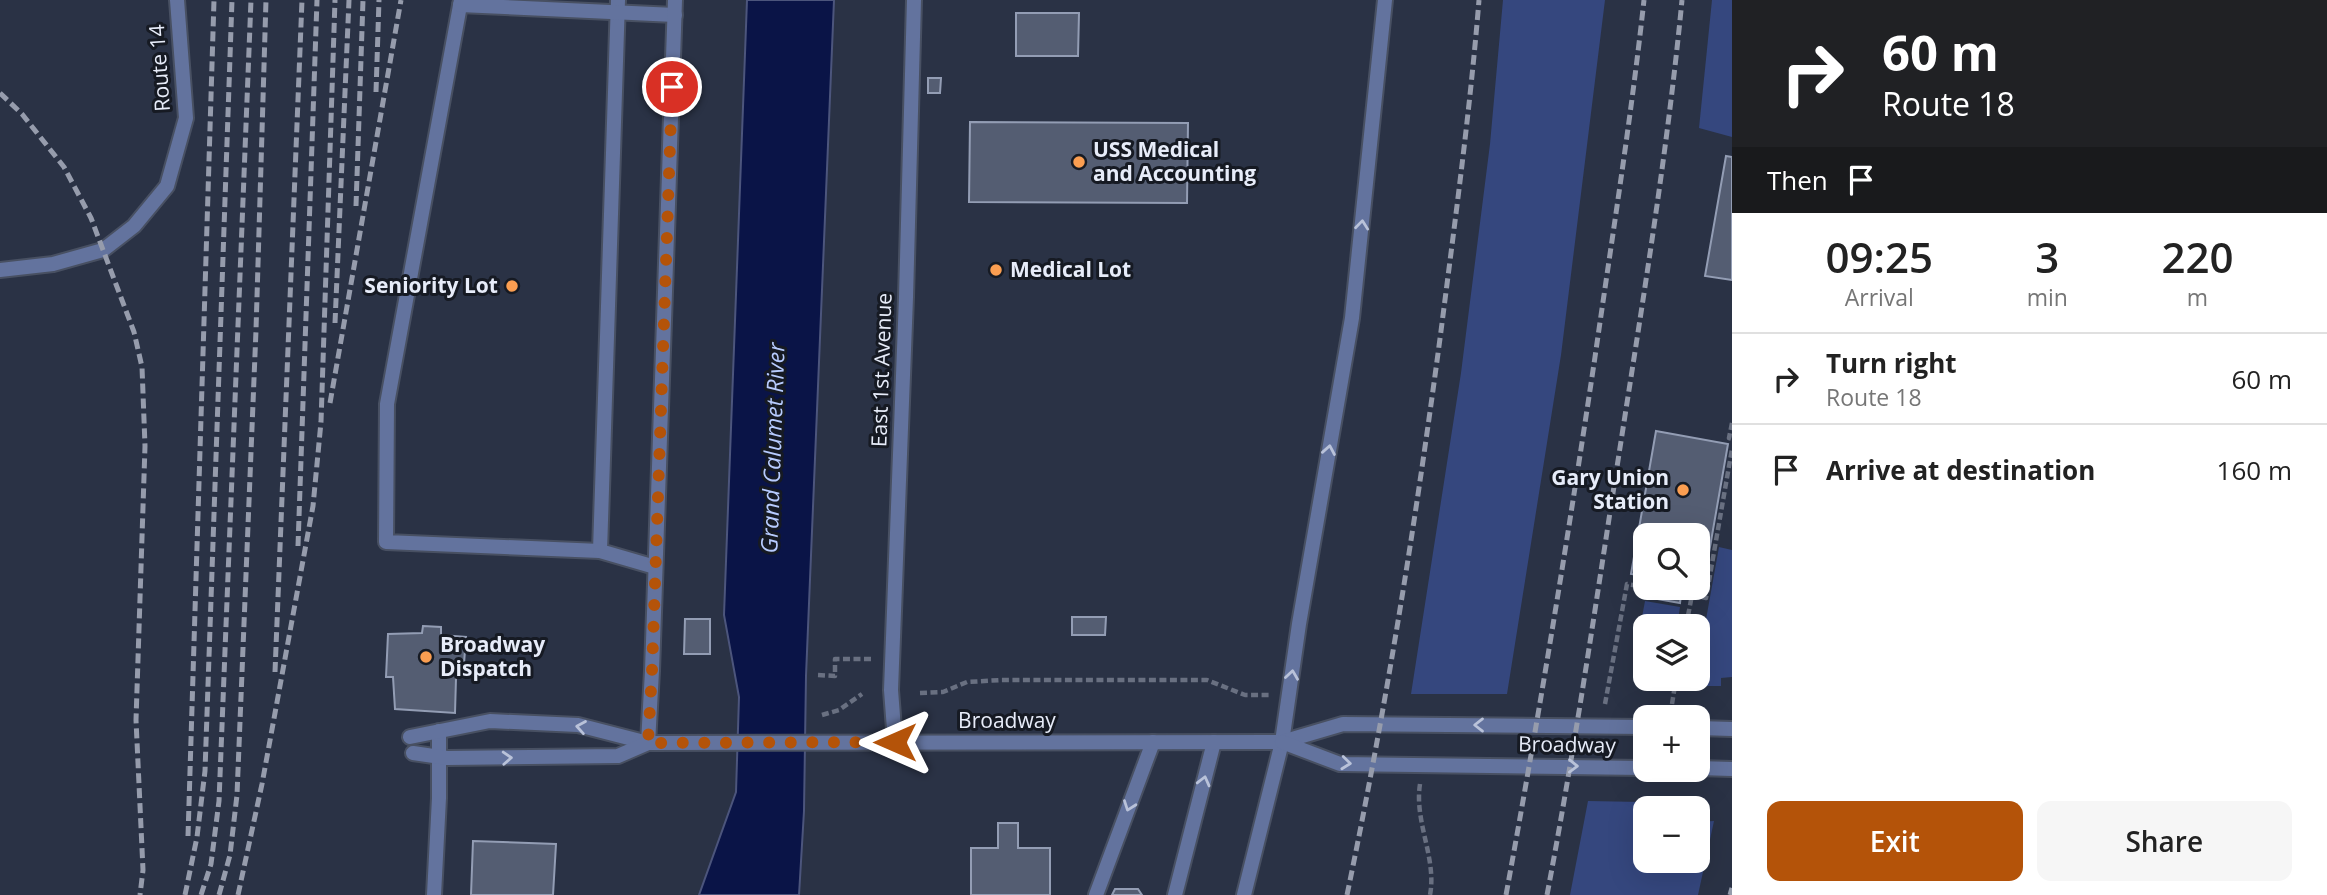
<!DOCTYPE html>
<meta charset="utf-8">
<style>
body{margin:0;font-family:"Open Sans",sans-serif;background:#f6f6f6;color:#222;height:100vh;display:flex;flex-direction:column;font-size:26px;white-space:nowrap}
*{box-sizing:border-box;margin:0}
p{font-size:23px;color:#767676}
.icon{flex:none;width:38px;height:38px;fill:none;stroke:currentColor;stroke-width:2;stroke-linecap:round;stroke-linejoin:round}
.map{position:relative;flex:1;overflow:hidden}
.panel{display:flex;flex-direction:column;background:#fff;width:595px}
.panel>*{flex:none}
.guide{background:#202124;color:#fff;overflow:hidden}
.controls{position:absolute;left:1633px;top:523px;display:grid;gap:14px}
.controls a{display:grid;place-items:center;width:77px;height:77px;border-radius:14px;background:#fff;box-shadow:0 7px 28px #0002;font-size:35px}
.pin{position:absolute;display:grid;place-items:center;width:60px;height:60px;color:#fff;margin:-30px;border:4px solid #fff;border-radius:50%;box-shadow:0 2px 7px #0007}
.me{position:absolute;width:77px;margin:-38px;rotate:270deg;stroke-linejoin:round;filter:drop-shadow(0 0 5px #0008)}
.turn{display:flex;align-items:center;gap:24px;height:147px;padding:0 35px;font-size:32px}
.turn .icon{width:91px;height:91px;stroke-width:2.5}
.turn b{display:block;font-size:49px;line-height:60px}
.then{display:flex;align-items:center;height:66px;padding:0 35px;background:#0003;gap:14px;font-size:26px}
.eta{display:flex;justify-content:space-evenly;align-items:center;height:119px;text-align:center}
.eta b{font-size:42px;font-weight:600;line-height:49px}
.cta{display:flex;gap:14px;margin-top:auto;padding:14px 35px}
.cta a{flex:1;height:80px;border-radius:14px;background:#b45309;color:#fff;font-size:28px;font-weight:600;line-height:80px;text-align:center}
.cta a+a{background:#f6f6f6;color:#222}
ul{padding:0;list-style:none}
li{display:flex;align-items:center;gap:21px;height:91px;padding:0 35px;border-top:2px solid #e0e0e0}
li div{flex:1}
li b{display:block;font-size:26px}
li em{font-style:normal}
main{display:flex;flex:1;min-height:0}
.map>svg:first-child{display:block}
.green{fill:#35477e}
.water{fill:#0a1447;stroke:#4c557c;stroke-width:2}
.building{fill:#545d72;stroke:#939db4;stroke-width:2}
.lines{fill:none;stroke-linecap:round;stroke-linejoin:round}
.service-casing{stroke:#485062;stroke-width:18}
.minor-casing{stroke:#485062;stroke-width:18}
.path{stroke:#697081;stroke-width:4.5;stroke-dasharray:7 3.5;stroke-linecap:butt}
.service{stroke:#63739e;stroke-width:14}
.minor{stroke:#63739e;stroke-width:14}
.rail{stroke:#969cac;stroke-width:5;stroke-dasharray:10 5;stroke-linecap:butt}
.oneway{stroke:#b9c2d9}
.route{stroke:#b45309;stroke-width:12;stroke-dasharray:0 21.6}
.poi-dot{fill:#fb9e51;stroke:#161a23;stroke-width:2.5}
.labels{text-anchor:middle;stroke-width:6;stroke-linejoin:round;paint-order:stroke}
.street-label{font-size:21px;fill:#e7ecf9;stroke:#161a23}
.poi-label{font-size:21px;font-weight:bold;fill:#e7ecf9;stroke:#161a23;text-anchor:start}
.water-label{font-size:23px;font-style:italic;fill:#b7cbfe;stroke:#161a23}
</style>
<main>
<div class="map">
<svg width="1732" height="895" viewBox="0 0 1732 895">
<rect width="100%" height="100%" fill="#2a3245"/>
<g class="green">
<path d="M1503,0H1605L1561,355L1507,694H1411L1461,373L1490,144Z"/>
<path d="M1712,0H1732V137L1699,128Z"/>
<path d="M1719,547L1732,550V677L1721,678V686H1693L1695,679H1698V664Z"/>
<path d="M1645,601L1680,607L1677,626H1645V641L1638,639Z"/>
<path d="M1588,801L1642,802L1650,808H1645V861H1698V822L1714,821L1698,895H1570Z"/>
</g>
<path class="water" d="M747,0H834L806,676L804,811L799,895H699L736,792L739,697L724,615Z"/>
<g class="building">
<path d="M1016,13H1079L1078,56H1016Z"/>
<path d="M928,78H941L940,93H928Z"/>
<path d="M970,122L1188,123L1187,203L969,202Z"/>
<path d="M1726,156L1732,157V280L1705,276Z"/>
<path d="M1656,431L1728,444L1703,587L1698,586V536H1645V576L1631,574Z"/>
<path d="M1648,588H1682L1680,603L1646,597Z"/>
<path d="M1072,617H1106L1105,635H1072Z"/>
<path d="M685,619H710V654H684Z"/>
<path d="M423,626L441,627V635L466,637L463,677L456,678L455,713L395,709L393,677H386L388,634L422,633Z"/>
<path d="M998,823H1018V848H1050V895H971V848H998Z"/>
<path d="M473,841L556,844L553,895H471Z"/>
<path d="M1115,889H1138L1142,895H1112Z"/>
</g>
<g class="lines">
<defs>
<g id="service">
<path d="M461,0L387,404L386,542L600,551"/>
<path d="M618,0L600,551L655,567"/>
<path d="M460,5L675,15"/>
<path d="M434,895L439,798V731"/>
<path d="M1096,895L1153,742"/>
<path d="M1175,895L1214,742"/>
<path d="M1244,895L1282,742L1299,624L1352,318L1385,0"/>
</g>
<g id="minor">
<path d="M0,270L53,264L103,250L134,226L167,186L186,118L177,0"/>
<path d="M1698,728L1732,729"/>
<path d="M410,737L490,721L578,725L648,743L1282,742L1343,724L1645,727"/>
<path d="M895,742L891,690L906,297L914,0"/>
<path d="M1282,742L1340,764L1645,768"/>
<path d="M648,743L652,671L675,0"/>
<path d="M413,753L447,758L618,756L648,743"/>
<path d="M1698,768L1732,769"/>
</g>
</defs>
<use href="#service" class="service-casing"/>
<use href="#minor" class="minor-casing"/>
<g class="path">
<path d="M1732,423L1729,438L1732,439"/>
<path d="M1681,593L1706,598L1732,449"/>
<path d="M1686,626L1692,595"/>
<path d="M818,675L835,676V659H874"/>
<path d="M920,693L943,692L967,682L1001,680H1207L1245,695H1270"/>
<path d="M1605,704L1627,584L1645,587"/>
<path d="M1672,704L1676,679"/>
<path d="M822,715L839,710L862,694"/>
<path d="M1420,784C1414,822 1437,858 1430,895"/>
</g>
<use href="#service" class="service"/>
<use href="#minor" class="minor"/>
<g class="rail">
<path d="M376,92L379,0"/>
<path d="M0,93L22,114L64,167L91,218L134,332L142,367L145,446L136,720L143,870L140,895"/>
<path d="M356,206L363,0"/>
<path d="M335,323L349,0"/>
<path d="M330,403L401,0"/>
<path d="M298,546L317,0"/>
<path d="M275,672L302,0"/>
<path d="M188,836L214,0"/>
<path d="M185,895L197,837L205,771L232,0"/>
<path d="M201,895L211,864L219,801L251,0"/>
<path d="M219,895L230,855L237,795L256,330L266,0"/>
<path d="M238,895L262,784L313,506L321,422L335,0"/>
<path d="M1347,895C1386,708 1416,520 1441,331C1455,221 1470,111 1479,0"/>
<path d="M1506,895C1539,716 1568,537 1595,357C1612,238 1631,119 1644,0"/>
<path d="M1547,895C1574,753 1595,609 1617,467C1641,312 1667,156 1682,0"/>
<path d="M1730,895L1732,888"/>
</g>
</g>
<defs><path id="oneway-chevron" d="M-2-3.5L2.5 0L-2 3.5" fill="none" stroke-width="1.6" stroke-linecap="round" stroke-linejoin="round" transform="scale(1.75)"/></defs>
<g class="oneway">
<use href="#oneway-chevron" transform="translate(1362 225) rotate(-84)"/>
<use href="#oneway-chevron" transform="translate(1329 450) rotate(-80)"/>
<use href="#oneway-chevron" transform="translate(1292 675) rotate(-82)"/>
<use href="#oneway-chevron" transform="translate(1479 725) rotate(-180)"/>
<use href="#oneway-chevron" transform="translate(581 727) rotate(-170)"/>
<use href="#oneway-chevron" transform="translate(507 758) rotate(-3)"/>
<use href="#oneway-chevron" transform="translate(1346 763) rotate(6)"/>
<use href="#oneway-chevron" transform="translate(1573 766) rotate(1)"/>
<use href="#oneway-chevron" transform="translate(1204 781) rotate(-76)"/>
<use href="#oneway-chevron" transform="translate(1129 806) rotate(110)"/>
</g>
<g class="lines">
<path class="route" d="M672,87L652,671L648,743L895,742"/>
</g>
<g class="poi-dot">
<circle cx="1079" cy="162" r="7"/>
<circle cx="996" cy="270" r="7"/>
<circle cx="512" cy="286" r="7"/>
<circle cx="1683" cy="490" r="7"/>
<circle cx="426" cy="657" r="7"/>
</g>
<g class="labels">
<g class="street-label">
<text transform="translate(160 68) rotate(-94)" y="7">Route 14</text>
<text transform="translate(882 370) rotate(-88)" y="7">East 1st Avenue</text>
<text x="1007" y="728">Broadway</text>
<text transform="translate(1567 745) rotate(1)" y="7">Broadway</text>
</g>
<g class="poi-label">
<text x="1093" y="157">USS Medical<tspan x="1093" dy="24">and Accounting</tspan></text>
<text x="1010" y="277">Medical Lot</text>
<text x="498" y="293" text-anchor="end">Seniority Lot</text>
<text x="1669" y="485" text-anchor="end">Gary Union<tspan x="1669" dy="24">Station</tspan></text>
<text x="440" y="652">Broadway<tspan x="440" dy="24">Dispatch</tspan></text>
</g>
<g class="water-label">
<text transform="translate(773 448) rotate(-88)" y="8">Grand Calumet River</text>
</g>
</g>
</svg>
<div class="controls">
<a><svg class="icon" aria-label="search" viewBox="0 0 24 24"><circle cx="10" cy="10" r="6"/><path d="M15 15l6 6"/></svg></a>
<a><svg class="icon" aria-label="layers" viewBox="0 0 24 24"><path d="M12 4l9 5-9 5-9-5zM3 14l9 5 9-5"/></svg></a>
<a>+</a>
<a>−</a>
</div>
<div class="pin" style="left:672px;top:87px;background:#d93025"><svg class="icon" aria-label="arrive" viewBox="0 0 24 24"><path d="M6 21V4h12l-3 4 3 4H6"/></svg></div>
<svg class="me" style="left:895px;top:742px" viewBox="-20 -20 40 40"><path d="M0-17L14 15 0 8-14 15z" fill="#b45309" stroke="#fff" stroke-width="4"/></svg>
</div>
<section class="panel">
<div class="guide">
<div class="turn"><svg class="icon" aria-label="right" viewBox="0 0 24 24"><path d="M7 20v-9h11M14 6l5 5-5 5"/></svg><div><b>60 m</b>Route 18</div></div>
<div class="then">Then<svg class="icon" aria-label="arrive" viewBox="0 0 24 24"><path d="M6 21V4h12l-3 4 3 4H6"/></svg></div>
</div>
<div class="eta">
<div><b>09:25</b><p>Arrival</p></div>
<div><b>3</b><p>min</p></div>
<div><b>220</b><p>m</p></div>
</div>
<ul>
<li><svg class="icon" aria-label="right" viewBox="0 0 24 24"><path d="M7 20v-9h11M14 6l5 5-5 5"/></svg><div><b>Turn right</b><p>Route 18</p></div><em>60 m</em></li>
<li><svg class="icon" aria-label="arrive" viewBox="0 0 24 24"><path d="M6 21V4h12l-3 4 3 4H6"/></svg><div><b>Arrive at destination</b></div><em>160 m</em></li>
</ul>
<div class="cta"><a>Exit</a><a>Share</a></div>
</section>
</main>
